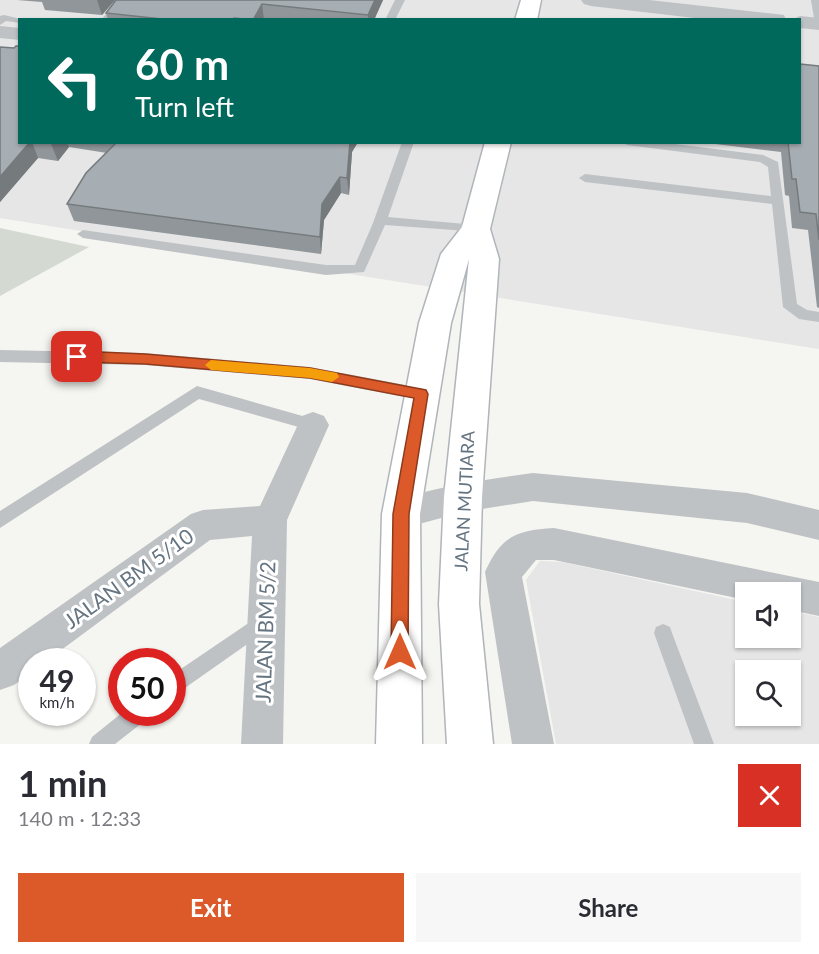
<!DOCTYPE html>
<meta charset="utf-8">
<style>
body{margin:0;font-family:Lato,sans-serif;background:#f7f7f7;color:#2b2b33;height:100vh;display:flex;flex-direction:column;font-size:22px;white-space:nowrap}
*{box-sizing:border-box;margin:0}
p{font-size:20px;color:#7c7c81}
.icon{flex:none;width:33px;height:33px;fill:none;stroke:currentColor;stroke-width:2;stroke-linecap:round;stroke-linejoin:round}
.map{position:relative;height:744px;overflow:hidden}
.side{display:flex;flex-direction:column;background:#fff;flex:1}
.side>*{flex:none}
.hud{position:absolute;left:18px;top:18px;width:783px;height:126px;border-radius:0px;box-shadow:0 2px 4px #0004;background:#00695c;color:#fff;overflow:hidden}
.tools{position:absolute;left:735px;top:582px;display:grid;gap:12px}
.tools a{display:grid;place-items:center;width:66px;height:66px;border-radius:0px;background:#fff;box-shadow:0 2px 4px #0004;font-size:30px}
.speed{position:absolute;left:18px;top:648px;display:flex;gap:12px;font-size:30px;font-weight:700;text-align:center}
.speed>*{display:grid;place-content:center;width:78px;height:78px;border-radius:50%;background:#fff;box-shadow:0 2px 4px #0004;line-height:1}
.speed small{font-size:15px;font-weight:400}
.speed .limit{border:9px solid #d22;background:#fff;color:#111}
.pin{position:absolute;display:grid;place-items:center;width:51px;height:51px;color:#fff;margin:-26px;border-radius:12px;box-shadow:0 3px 9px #0006}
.me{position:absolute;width:66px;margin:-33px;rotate:0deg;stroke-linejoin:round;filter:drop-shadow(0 0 4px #0008)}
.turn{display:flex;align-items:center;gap:21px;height:126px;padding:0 18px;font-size:27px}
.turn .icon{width:78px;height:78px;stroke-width:2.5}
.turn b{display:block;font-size:42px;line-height:51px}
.round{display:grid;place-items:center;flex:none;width:63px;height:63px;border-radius:0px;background:#f7f7f7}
.headline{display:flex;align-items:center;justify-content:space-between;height:102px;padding:0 18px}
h1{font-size:36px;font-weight:700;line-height:45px}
.button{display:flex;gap:12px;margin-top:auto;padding:12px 18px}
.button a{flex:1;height:69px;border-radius:0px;background:#dc5a2a;color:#fff;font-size:24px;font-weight:700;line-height:69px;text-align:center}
.button a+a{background:#f7f7f7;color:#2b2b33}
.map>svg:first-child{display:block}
.built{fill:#e5e6e5;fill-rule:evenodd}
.green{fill:#d4dad1}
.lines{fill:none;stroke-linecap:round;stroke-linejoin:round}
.secondary-casing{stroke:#b0b5ba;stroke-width:3}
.service{fill:#bec2c5;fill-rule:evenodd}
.minor{fill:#bec2c5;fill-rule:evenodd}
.tertiary{fill:#bec2c5;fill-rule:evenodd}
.secondary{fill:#fff;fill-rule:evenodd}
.wall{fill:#90969a}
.shaded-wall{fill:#757a7d}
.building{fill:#a7aeb3;stroke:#757a7d;stroke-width:1.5}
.route{fill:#dc5a2a;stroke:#8f3a1b;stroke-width:1.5}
.slow{fill:#f59e0b}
.labels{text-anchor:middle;stroke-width:6;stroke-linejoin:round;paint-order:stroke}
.street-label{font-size:18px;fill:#657481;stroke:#fff}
.near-street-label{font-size:21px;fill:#657481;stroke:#fff}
</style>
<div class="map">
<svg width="819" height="744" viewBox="0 0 819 744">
<rect width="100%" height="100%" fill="#f5f5f1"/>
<g class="built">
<path d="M0,0H819V349L0,218ZM20,20H800V142H20Z"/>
<path d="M540,561L562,562L745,602L746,638H790L791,611L819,617V744H556L526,580ZM746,670H790V716H746Z"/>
</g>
<path class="green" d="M0,228L89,247L0,296Z"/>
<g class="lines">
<defs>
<g id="secondary">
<path d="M521,0H541L537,20H515Z"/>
<path d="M485,142H511L490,229L499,259L482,497L479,604L493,744H447L439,604L444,497L469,259L451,323L420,514L422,744H376L382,514L419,323L441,254L462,227Z"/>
</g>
</defs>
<use href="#secondary" class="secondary-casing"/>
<g class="service">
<path d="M118,0H128L112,20H101Z"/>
<path d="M395,0H405L395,20H385Z"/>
<path d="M811,0H819V21L814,18Z"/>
<path d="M4,15L25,20H20V23L6,21L0,25V16Z"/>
<path d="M402,142H414L388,217L476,225L482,229L481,232L385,225L364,272L326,275L83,238L77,234L83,230L326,265H355L373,223Z"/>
<path d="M622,142H659L763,155L778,162L797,304L807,310L819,312V322L799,319L783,307L772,204L585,182L579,178L585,174L771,196L768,167L760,162L627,145Z"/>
<path d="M0,350L145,353L310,367L421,388L426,390L429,394L426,398L421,400L310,379L145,365L0,362Z"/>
<path d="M197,386L313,419L319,420L321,425L319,430L313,431L199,399L0,528V511Z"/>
<path d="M262,614L269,617L271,623L269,629L172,697V675Z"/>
<path d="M663,624L670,627L672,633L714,744H694L654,633L656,627Z"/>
<path d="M123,712H150L147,719L115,744H89L92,737Z"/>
</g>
<g class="minor">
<path d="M0,26L20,28V40L0,38Z"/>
<path d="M313,412L324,416L329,425L287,520L283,744H241L252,536L210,540L45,662H32V672L14,685L0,690V648L191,514L203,510L260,506L302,416Z"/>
<path d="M533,473L747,493L819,510V540L747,523L533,501L463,512L401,529L389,525L384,514L389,503C436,486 484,480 533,473Z"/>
<path d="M554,528L819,582V616L790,610V592H746V600L554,560H536L522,577L554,744H512L485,572C501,536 517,530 554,528Z"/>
</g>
<g class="tertiary">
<path d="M581,0H649L776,14L784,15L786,20H712L591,6L584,4Z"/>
<path d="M800,16L819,18V30L800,28V20H791Z"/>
</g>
<use href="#secondary" class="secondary"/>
</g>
<g class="wall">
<path d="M17,0H115L102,15L45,10L42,2Z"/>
<path d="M116,0H383L374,20H108L106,13Z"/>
<path d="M0,47L20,142H358L352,152L349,195L341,193L324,220L321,254L74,221L67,204L107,153L69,147L58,161L38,158L0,202Z"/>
<path d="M819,66V308L817,307L808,230L792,228L789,196L785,195L781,152L699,142H800Z"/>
</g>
<g class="shaded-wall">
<path d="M97,0H115L102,15Z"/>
<path d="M375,0H383L374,20H368V15Z"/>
<path d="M262,4L264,20H253Z"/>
<path d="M30,142H32L38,158L0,202V177Z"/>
<path d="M53,142H67L69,147L58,161L51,144Z"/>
<path d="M350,142H358L352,152L349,195L347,178Z"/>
<path d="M340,177L341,193L324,220L321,254L320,237L322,204Z"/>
</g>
<g class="building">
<path d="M116,0H375L368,15L262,4L253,20L234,18L233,20H171L106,13Z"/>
<path d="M16,46H20V142H30L0,177V47L14,48Z"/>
<path d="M800,64L819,66V240L816,214L800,212L796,179H792L788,142H800Z"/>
<path d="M117,142H350L347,178L340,177L322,204L320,237L67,204L86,173Z"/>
</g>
<path class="route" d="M77,351L145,354L310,368L426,390L428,394L409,514L408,652L406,658L400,661L393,658L391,652L393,514L414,398L310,378L145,364L77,362L71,357Z"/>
<path class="slow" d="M211,360L310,368L337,373L339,377L332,382L310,378L211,370L205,365Z"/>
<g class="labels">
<g class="street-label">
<text transform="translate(465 501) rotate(-87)" y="6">JALAN MUTIARA</text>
</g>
<g class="near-street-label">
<text transform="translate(129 579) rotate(-36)" y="7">JALAN BM 5/10</text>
<text transform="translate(266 632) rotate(-88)" y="7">JALAN BM 5/2</text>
</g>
</g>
</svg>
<div class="tools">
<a><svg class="icon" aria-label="sound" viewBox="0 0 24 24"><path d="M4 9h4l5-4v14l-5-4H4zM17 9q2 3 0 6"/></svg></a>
<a><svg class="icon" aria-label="search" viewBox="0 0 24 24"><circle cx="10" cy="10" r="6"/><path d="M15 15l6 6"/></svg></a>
</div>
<div class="speed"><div>49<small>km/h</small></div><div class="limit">50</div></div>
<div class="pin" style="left:77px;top:357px;background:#d93025"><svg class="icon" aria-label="arrive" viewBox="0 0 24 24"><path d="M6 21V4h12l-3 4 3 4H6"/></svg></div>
<svg class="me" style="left:400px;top:652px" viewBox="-20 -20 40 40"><path d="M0-17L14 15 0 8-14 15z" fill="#dc5a2a" stroke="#fff" stroke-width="4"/></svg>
<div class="hud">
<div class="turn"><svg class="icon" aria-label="left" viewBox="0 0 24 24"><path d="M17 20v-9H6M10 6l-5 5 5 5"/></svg><div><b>60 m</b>Turn left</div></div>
</div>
</div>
<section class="side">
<div class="headline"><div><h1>1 min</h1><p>140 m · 12:33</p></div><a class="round" style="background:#d93025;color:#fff"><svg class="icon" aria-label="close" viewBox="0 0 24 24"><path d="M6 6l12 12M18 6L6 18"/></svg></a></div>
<div class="button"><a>Exit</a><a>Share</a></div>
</section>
